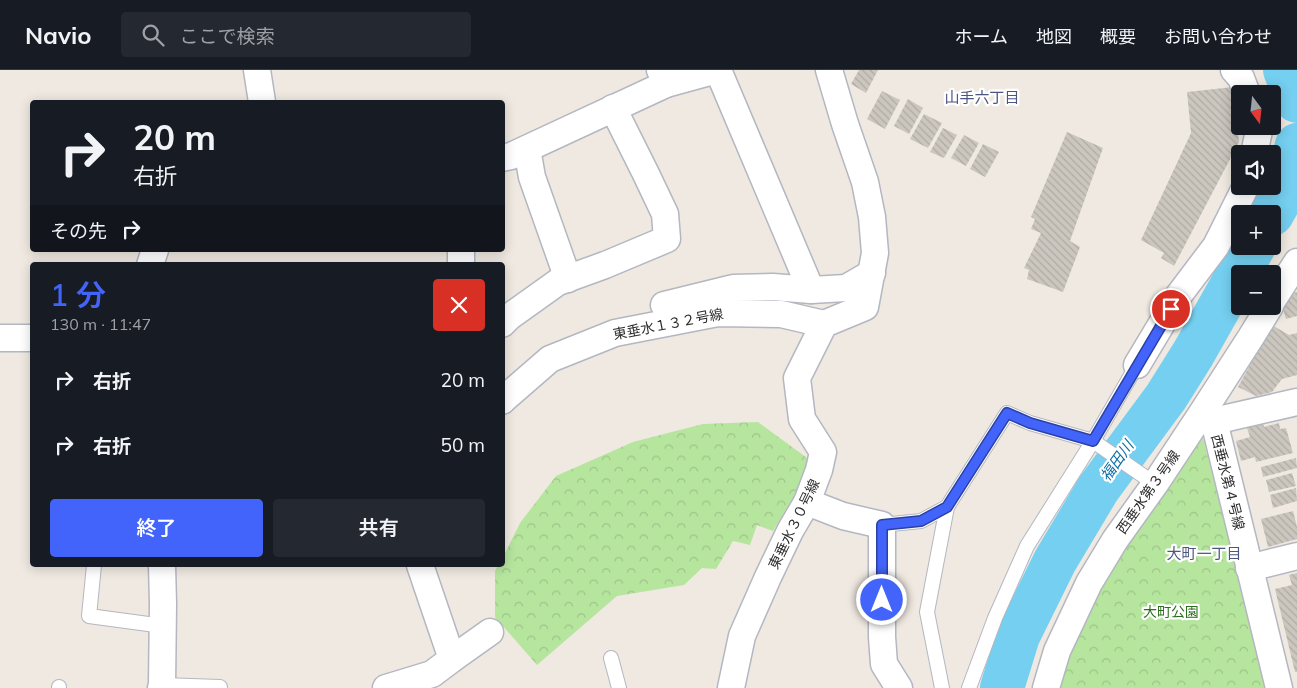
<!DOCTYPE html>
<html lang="ja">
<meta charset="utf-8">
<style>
body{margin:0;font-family:Mulish,"Noto Sans JP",sans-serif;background:#242831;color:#f1f3f6;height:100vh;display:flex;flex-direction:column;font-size:19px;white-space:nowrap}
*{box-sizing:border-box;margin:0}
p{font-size:16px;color:#9ea1a6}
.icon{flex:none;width:28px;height:28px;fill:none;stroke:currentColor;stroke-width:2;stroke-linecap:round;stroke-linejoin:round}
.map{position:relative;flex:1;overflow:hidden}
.drawer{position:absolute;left:30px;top:192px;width:475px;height:305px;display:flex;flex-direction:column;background:#171b24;border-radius:5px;box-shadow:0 2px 12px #0003}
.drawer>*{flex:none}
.banner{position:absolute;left:30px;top:30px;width:475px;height:152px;border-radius:5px;box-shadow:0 2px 12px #0003;background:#171b24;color:#f1f3f6;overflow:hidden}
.needle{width:32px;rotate:165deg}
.controls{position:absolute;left:1231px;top:15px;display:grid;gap:10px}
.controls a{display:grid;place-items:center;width:50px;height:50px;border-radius:5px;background:#171b24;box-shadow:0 2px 12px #0003;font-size:25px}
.pin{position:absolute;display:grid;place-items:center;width:42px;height:42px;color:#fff;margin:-21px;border:2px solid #fff;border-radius:50%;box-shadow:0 1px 5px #0007}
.me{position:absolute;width:55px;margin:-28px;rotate:0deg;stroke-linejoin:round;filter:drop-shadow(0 0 4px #0008)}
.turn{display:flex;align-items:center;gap:18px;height:105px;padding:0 20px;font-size:22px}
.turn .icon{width:65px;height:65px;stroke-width:2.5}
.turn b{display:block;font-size:35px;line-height:42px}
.then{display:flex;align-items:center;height:48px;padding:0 20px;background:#0003;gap:10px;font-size:19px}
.round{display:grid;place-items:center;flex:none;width:52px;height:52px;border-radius:5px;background:#242831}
.head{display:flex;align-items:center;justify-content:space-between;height:85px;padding:0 20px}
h1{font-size:30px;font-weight:600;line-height:38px;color:#4264fb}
.action{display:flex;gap:10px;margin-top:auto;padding:10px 20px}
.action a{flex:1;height:58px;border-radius:5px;background:#4264fb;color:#fff;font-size:20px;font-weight:600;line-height:58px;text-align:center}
.action a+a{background:#242831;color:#f1f3f6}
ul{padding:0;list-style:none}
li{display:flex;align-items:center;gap:15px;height:65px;padding:0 20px}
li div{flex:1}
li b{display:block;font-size:19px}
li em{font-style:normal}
header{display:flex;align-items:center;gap:30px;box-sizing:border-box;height:70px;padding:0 25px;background:#171b24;border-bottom:1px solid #363941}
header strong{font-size:24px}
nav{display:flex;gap:28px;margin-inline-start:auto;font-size:18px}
.search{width:350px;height:45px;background:#242831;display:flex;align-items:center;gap:12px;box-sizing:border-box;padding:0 18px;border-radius:5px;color:#9ea1a6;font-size:19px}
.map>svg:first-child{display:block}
.forest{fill:url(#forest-crowns)}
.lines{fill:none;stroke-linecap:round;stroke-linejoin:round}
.river{stroke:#75cff0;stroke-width:44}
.building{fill:url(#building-back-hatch)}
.lane-casing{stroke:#b4b7c1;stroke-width:16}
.street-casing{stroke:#b4b7c1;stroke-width:29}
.lane{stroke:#fff;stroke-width:14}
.street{stroke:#fff;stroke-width:26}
.route-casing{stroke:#2b41a3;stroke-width:12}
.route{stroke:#4264fb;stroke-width:9}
.labels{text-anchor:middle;stroke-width:4.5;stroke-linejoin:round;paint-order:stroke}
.street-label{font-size:14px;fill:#2e2e2e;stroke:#fff}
.park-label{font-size:14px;fill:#2c6e1b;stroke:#fff}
.neighbourhood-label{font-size:15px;fill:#4d5680;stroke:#fff}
.water-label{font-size:15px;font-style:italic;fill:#0d6fa3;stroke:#fff}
</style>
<header>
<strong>Navio</strong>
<div class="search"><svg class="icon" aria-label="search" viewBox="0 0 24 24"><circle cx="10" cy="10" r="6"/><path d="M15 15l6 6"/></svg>ここで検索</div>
<nav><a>ホーム</a><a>地図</a><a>概要</a><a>お問い合わせ</a></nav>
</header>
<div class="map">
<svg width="1297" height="618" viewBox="0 0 1297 618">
<defs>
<pattern id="forest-crowns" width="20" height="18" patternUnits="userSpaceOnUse" patternTransform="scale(1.25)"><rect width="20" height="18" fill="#b6e59e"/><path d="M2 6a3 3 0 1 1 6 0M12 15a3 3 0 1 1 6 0" fill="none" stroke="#9dc588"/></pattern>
<pattern id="building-back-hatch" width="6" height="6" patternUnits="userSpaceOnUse" patternTransform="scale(1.25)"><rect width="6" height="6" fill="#cbc7bf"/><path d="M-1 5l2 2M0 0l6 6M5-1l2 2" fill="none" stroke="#afaba4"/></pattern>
</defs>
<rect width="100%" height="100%" fill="#efe9e1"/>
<g class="forest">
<path d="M758,352L814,393L773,461L757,455L750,475L733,471L716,499L702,498L684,515L617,526L537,595L495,547V501L498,495H502L503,487L520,453L556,406L633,372L703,354Z"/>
<path d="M1203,368L1267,618H1056L1095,524L1169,412Z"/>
</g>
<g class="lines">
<g class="river">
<path d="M1285,0L1297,31"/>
<path d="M1272,144L1282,126L1297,75"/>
<path d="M1002,618L1018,566L1055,491L1098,419L1166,327L1193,284L1254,176"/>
</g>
</g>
<g class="building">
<path d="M859,0H878L866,23L851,14Z"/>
<path d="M1233,17L1239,72L1174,196L1161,188L1164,183L1141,170L1191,63L1187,22Z"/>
<path d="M882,21L900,30L885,59L867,49Z"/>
<path d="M908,29L923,38L909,64L894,56Z"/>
<path d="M924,44L942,53L928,78L910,69Z"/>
<path d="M943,58L957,65L944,88L930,82Z"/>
<path d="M1067,62L1103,78L1070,171L1080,177L1063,222L1027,209L1029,200L1024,198L1041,163L1031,159L1035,149L1031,147Z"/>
<path d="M964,65L979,73L966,96L951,88Z"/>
<path d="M983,74L999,82L985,107L970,99Z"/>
<path d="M1297,222V246L1286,249L1283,239L1293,223Z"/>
<path d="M1272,255L1289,265L1297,263V305L1282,309L1272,322L1256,326L1238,317Z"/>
<path d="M1262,351L1264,357L1279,353L1280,359L1286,358L1293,383L1256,392L1255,387L1241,391L1236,371L1250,367L1246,355Z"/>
<path d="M1296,388L1297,398L1263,407L1261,397Z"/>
<path d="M1292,403L1296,416L1269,422L1266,410Z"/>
<path d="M1296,418L1297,431L1273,438L1270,425Z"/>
<path d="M1293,441L1297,457V469L1268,477L1261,449Z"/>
<path d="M1297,503V602H1295L1275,519L1292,515L1289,505Z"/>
</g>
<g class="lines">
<defs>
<g id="lane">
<path d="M882,455L921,451L947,437L1007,343L1030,353L1093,371L1137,295"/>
<path d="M94,495L89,546L163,556"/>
<path d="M611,588L619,618"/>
<path d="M162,615L220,617"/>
<path d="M59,618V617"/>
<path d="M942,618L927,542L947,437"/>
<path d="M969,618L995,548L1027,476L1093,371L1155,414"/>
</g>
<g id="street">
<path d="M257,0L262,32"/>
<path d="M660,0L666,14L717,0"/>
<path d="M1234,0L1241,8L1247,24"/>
<path d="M527,79L532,107L568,209"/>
<path d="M1254,84L1260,56"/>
<path d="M502,88L511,86L666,14"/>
<path d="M150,195L155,180"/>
<path d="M461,195V180"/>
<path d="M811,220L846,218L872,203"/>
<path d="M1272,231L1297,192"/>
<path d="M664,235L733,218L773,217L811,220L718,0"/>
<path d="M502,254L509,247L558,212L605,195L667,169L665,144L646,104L613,38"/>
<path d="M0,268H32"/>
<path d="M1137,295L1179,225L1216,176L1246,116"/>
<path d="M502,331L504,329L550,289L615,263L718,243L781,244L824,254"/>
<path d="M1214,351L1279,618"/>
<path d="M1214,351L1297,332"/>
<path d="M807,432L843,446L882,455V567L884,594L899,618"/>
<path d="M1249,498L1297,486"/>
<path d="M452,589L490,562"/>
<path d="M161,618L162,615L163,534L162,495"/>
<path d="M386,618L432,604L452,589L420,495"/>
<path d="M731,618L742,566L768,507L790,461L807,432L819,400L823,382L802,349L797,308L824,254L865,237L875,183L872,147L865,112L845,54L829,0"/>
<path d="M1046,618L1057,581L1089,513L1115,470L1155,414L1202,343L1251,267L1270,236"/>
</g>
</defs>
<use href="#lane" class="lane-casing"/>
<use href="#street" class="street-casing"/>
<use href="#lane" class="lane"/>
<use href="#street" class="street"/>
</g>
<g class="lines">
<defs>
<path id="route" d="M882,530V455L921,451L947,437L1007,343L1030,353L1093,371L1171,239"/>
</defs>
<use href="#route" class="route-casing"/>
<use href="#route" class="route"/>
</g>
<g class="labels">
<g class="street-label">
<text transform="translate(668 254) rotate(-11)" y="5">東垂水１３２号線</text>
<text transform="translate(1228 412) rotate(76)" y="5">西垂水第４号線</text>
<text transform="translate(1148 422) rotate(-55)" y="5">西垂水第３号線</text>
<text transform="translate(794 454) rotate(-64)" y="5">東垂水３０号線</text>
</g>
<g class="park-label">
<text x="1171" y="547">大町公園</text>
</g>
<g class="neighbourhood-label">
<text x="982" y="33">山手六丁目</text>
<text x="1204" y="489">大町一丁目</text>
</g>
<g class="water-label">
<text transform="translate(1117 391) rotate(-55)" y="5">福田川</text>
</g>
</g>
</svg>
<div class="controls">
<a><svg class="needle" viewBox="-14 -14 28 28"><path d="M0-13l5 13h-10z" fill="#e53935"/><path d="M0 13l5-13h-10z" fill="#9ea1a6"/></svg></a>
<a><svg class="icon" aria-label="sound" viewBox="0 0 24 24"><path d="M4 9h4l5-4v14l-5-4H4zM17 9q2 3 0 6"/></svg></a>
<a>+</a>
<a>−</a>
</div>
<div class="pin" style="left:1171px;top:239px;background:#d93025"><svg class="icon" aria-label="arrive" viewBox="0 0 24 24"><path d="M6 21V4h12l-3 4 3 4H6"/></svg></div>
<svg class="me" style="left:882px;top:530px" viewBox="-20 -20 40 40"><circle r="17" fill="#4264fb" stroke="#fff" stroke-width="3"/><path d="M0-11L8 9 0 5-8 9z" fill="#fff"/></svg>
<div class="banner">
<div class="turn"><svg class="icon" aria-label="right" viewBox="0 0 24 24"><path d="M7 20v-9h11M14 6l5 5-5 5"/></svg><div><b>20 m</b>右折</div></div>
<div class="then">その先<svg class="icon" aria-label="right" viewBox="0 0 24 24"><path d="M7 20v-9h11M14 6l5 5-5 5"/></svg></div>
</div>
<section class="drawer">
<div class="head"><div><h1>1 分</h1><p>130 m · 11:47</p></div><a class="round" style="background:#d93025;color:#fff"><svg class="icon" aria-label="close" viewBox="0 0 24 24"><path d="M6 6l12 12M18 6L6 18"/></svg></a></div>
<ul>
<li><svg class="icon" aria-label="right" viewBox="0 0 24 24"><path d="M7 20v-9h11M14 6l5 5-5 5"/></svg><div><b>右折</b></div><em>20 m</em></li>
<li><svg class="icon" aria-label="right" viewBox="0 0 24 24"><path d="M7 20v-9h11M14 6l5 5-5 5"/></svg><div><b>右折</b></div><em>50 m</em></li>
</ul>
<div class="action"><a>終了</a><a>共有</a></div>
</section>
</div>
